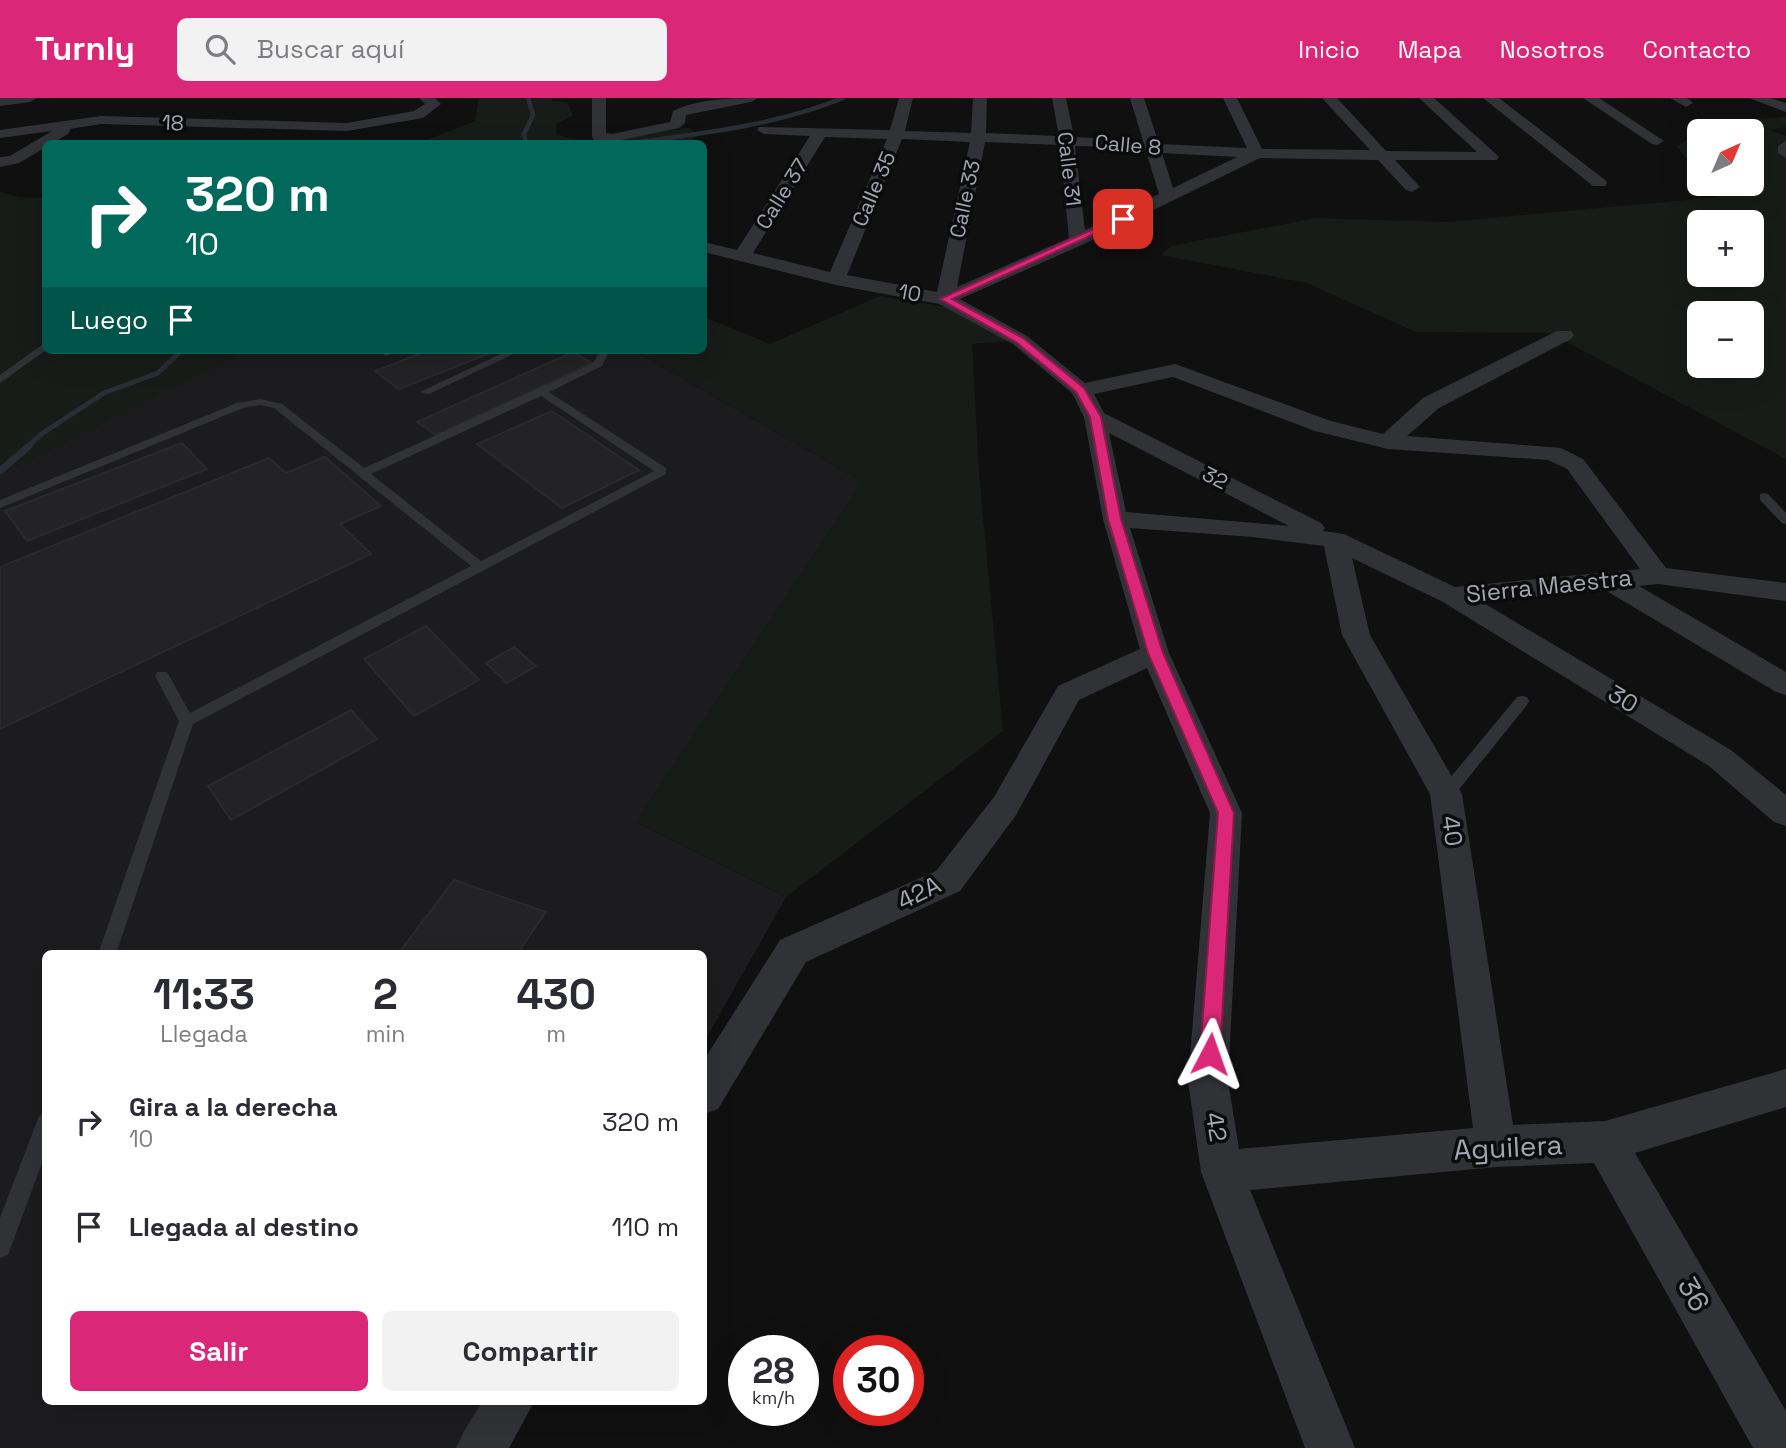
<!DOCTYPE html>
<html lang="es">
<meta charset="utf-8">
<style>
body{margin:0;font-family:"Space Grotesk",sans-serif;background:#f2f2f3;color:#2b2b33;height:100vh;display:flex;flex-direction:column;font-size:26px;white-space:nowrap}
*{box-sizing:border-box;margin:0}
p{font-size:23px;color:#7c7c81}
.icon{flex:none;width:38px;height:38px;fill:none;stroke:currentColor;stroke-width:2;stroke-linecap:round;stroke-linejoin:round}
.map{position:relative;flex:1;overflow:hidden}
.sheet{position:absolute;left:42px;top:852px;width:665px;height:455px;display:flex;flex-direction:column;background:#fff;border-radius:10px;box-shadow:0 7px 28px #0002}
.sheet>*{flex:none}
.guide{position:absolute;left:42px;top:42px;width:665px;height:214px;border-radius:10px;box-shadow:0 7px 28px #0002;background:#00695c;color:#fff;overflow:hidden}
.needle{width:46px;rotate:44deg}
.buttons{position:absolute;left:1687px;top:21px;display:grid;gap:14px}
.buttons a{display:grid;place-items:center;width:77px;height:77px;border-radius:10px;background:#fff;box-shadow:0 7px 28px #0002;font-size:35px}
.speed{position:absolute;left:728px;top:1237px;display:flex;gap:14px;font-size:35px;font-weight:700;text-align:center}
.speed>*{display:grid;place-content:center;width:91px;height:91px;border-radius:50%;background:#fff;box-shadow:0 7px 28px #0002;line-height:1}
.speed small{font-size:18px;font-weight:400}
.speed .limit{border:10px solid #d22;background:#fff;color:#111}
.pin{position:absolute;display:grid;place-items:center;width:60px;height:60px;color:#fff;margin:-30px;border-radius:14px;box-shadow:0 4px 10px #0006}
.me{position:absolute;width:77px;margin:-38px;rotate:4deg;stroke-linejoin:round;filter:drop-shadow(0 0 5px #0008)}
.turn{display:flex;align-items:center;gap:24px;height:147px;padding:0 28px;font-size:32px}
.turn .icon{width:91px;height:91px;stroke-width:2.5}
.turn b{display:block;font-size:49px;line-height:60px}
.then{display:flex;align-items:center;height:66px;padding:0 28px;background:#0003;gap:14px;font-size:26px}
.eta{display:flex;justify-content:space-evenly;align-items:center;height:119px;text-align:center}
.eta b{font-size:42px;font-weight:700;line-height:49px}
.primary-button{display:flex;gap:14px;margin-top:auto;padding:14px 28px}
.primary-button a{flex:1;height:80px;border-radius:10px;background:#db2777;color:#fff;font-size:28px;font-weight:700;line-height:80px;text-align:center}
.primary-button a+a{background:#f2f2f3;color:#2b2b33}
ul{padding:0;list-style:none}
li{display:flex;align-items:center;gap:21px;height:105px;padding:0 28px}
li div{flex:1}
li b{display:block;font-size:26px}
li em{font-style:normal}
header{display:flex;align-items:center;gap:42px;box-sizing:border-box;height:98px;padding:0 35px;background:#db2777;color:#fff}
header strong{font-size:33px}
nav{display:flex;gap:38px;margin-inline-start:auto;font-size:24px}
.search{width:490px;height:63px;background:#f2f2f3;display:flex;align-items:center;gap:18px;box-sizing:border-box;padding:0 24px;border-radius:10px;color:#7c7c81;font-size:26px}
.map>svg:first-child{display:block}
.built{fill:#1c1c1e}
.green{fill:#171c18;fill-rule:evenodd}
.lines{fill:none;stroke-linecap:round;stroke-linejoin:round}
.stream-far2{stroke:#282e34;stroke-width:4.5}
.stream-far1{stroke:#282e34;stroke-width:5}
.stream{stroke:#282e34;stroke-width:7}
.building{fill:#232325;stroke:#2a2a2d;stroke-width:2}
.lane{fill:#313236;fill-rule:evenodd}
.street{fill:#313236;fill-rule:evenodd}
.route{fill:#db2777;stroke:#8e194d;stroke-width:2}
.labels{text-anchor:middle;stroke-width:7;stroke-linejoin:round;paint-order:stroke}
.far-street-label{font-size:21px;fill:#a2a6b1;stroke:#0b0b0c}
.street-label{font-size:24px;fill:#a2a6b1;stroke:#0b0b0c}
.near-street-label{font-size:28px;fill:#a2a6b1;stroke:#0b0b0c}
</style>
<header>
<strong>Turnly</strong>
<div class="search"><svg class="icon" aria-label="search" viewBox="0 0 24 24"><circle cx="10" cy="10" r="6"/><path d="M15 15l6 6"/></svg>Buscar aquí</div>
<nav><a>Inicio</a><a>Mapa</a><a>Nosotros</a><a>Contacto</a></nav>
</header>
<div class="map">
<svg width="1786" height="1350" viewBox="0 0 1786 1350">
<rect width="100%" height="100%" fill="#101011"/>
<path class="built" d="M246,252H633L863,384L636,724L786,799L704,944V856H46V1304H486L458,1350H0V374Z"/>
<g class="green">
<path d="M479,0H552V3L567,4L573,17L556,26L557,37L588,44L690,30L696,36L690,46H417L475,23Z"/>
<path d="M1786,19V29L1769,32L1786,38V361L1550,235L1416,234L1307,185L1161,157L1171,148L1316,120L1448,124L1718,99L1708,86H1752V33H1703L1719,24ZM1699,124H1752V177H1699ZM1699,215H1752V268H1699Z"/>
<path d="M1699,35V75L1676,48Z"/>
<path d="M0,94L18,99L45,100L46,252H247L0,377Z"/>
<path d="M880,198L992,217L1020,242L972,246L979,375L1003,633L786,799L636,724L863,384L633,252H704V219L770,246Z"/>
</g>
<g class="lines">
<g class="stream-far2">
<path d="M526,46L524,36L533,17L528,0"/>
<path d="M625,46C697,36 775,28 843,0"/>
</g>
<path class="stream-far1" d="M27,349L43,335L104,295L158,275L182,252"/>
<path class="stream" d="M0,373L29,348"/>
</g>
<g class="building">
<path d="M429,252H498L399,291L375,273Z"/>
<path d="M573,254L592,265L436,337L417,324Z"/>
<path d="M552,313L639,372L562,410L477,346Z"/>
<path d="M182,345L207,371L27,443L5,413Z"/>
<path d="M325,359L381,408L340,426L371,456L0,631V469L269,360L286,375Z"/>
<path d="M426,528L479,582L414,618L364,561Z"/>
<path d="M514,549L536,568L507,585L486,565Z"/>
<path d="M351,612L377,641L231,722L208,688Z"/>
<path d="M454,782L546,814L517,856H398Z"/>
</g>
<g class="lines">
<g class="lane">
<path d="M46,244V252L0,285V277Z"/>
<path d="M385,252H400L386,258L381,255Z"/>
<path d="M509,252H522L429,296L420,294Z"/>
<path d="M600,252H610L602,268L549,294L666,370V376L193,626L116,856H98L179,623L155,578L157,574H167L190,615L471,468L274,310L260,307L243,310L0,410V402L237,305L260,301L282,306L364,370L581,271L594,264ZM541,298L654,373L481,463L371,376Z"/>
<path d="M1764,395L1768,396L1786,415V426L1782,425L1760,402V396Z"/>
<path d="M1522,598L1527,599L1529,603L1527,607L1452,700H1440L1438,696L1440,692L1517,599Z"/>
<path d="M46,1015V1054L8,1157L0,1160V1120L39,1018Z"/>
</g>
<g class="street">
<path d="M0,0H37L30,4L0,8Z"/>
<path d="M419,0H435L441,6L423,20L347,33L101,26L70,31L69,35L52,46H46V49L19,65L0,69V59L10,58L52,33L0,40V32L101,18L347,25L414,13L425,6Z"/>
<path d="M592,0H606V35L612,36L670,24L673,13C697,1 731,0 758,0L751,4L686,17L685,25L679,30L612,44L594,42L592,39Z"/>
<path d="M899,0H913L905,33L971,35L973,0H987L986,35L1059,38L1052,0H1066L1074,39L1143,43L1130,0H1144L1159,46L1247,50L1223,0H1237L1262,51L1370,52L1322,0H1337L1386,53L1477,54L1419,0H1434L1496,56L1499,59L1496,62H1395L1420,89L1412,94L1406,92L1378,62L1260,60L1084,146L960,201L1027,238L1085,285L1175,266L1331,323L1383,336L1423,300L1557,233H1571L1574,237L1571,241L1439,310L1407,338L1561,350L1583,361L1666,470L1786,485V503L1658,486L1639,488L1786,574V597L1776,594L1605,492L1482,504L1731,652L1786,697V728L1774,724L1709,668L1443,504L1352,460L1370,537L1462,696L1513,1027L1605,1023L1786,971V1009L1635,1055L1786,1313V1350H1753L1594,1065L1496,1069L1250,1092L1355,1350H1305L1201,1074L1188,983L1210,715L1147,570L1079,602L1016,717L960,793L806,864L718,1011L704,1016V962L780,842L936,773L994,699L1058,588L1140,551L1103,421L1084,319L1072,295L1013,246L939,206L836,187L704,154V144L737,152L810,38L764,36L757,32L759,29L890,32ZM825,39L887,41L830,174L753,155ZM902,41L970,44L937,194L847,177ZM985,44L1060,47L1069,140L957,189ZM1075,48L1130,49L1146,53L1159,96L1085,132ZM1162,55L1237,59L1173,90ZM1173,279L1315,333L1388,351L1548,362L1567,371L1640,471L1455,489L1344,436L1323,433L1325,430L1321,425L1104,315L1094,296ZM1109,335L1289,428L1126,414ZM1130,430L1253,439L1324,448L1342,537L1430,696L1473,1030L1239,1051L1228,983L1242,715L1169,555Z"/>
<path d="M1483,0H1499L1605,82L1607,85L1605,88H1593Z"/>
<path d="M1583,0H1599L1664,43L1657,47L1652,46Z"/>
<path d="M1670,0H1687L1693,5L1686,9Z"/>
<path d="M1749,0H1770L1786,5V14Z"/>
<path d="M1786,43V60L1778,55V48Z"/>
<path d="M482,1304H534L509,1350H456L464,1333Z"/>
</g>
</g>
<path class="route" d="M1120,119L1127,121L952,201L1023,240L1084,290L1101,319L1121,421L1163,555L1234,715L1220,956L1217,963L1210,965L1203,963L1200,956L1218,715L1148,555L1108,421L1090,319L1076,294L1016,244L940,201Z"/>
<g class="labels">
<g class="far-street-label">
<text transform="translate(173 25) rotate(2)" y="7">18</text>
<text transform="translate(1128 47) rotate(5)" y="7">Calle 8</text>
<text transform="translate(1069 71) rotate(83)" y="7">Calle 31</text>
<text transform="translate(874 91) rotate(-67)" y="7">Calle 35</text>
<text transform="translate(782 96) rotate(-58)" y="7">Calle 37</text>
<text transform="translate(965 101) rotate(-78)" y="7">Calle 33</text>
<text transform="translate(910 195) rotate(10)" y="7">10</text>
<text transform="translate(1215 380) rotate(27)" y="7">32</text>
</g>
<g class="street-label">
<text transform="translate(1549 488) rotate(-6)" y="8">Sierra Maestra</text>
<text transform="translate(1623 601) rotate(31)" y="8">30</text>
<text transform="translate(1452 733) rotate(82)" y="8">40</text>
<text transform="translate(919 795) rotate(-26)" y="8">42A</text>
<text transform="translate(1216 1029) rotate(81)" y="8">42</text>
</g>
<g class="near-street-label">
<text transform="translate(1508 1049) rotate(-3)" y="10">Aguilera</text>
<text transform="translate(1694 1196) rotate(60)" y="10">36</text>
</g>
</g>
</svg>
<div class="buttons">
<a><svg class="needle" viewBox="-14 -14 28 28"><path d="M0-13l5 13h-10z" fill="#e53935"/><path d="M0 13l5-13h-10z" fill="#7c7c81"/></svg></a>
<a>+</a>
<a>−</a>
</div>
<div class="speed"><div>28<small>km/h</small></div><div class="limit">30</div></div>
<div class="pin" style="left:1123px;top:121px;background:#d93025"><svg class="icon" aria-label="arrive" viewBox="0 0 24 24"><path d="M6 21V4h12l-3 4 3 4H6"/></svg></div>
<svg class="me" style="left:1210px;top:956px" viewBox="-20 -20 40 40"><path d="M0-17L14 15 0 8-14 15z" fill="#db2777" stroke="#fff" stroke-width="4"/></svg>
<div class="guide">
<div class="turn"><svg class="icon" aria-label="right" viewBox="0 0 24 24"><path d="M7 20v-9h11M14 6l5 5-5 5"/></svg><div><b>320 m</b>10</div></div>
<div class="then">Luego<svg class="icon" aria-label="arrive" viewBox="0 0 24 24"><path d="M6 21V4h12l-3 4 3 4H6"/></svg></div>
</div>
<section class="sheet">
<div class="eta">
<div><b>11:33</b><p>Llegada</p></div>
<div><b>2</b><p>min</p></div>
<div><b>430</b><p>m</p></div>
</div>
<ul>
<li><svg class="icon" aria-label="right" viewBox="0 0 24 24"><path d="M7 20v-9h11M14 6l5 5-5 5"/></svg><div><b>Gira a la derecha</b><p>10</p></div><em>320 m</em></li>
<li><svg class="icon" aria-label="arrive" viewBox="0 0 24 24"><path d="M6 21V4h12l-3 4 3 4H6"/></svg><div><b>Llegada al destino</b></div><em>110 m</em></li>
</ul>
<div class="primary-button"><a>Salir</a><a>Compartir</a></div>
</section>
</div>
